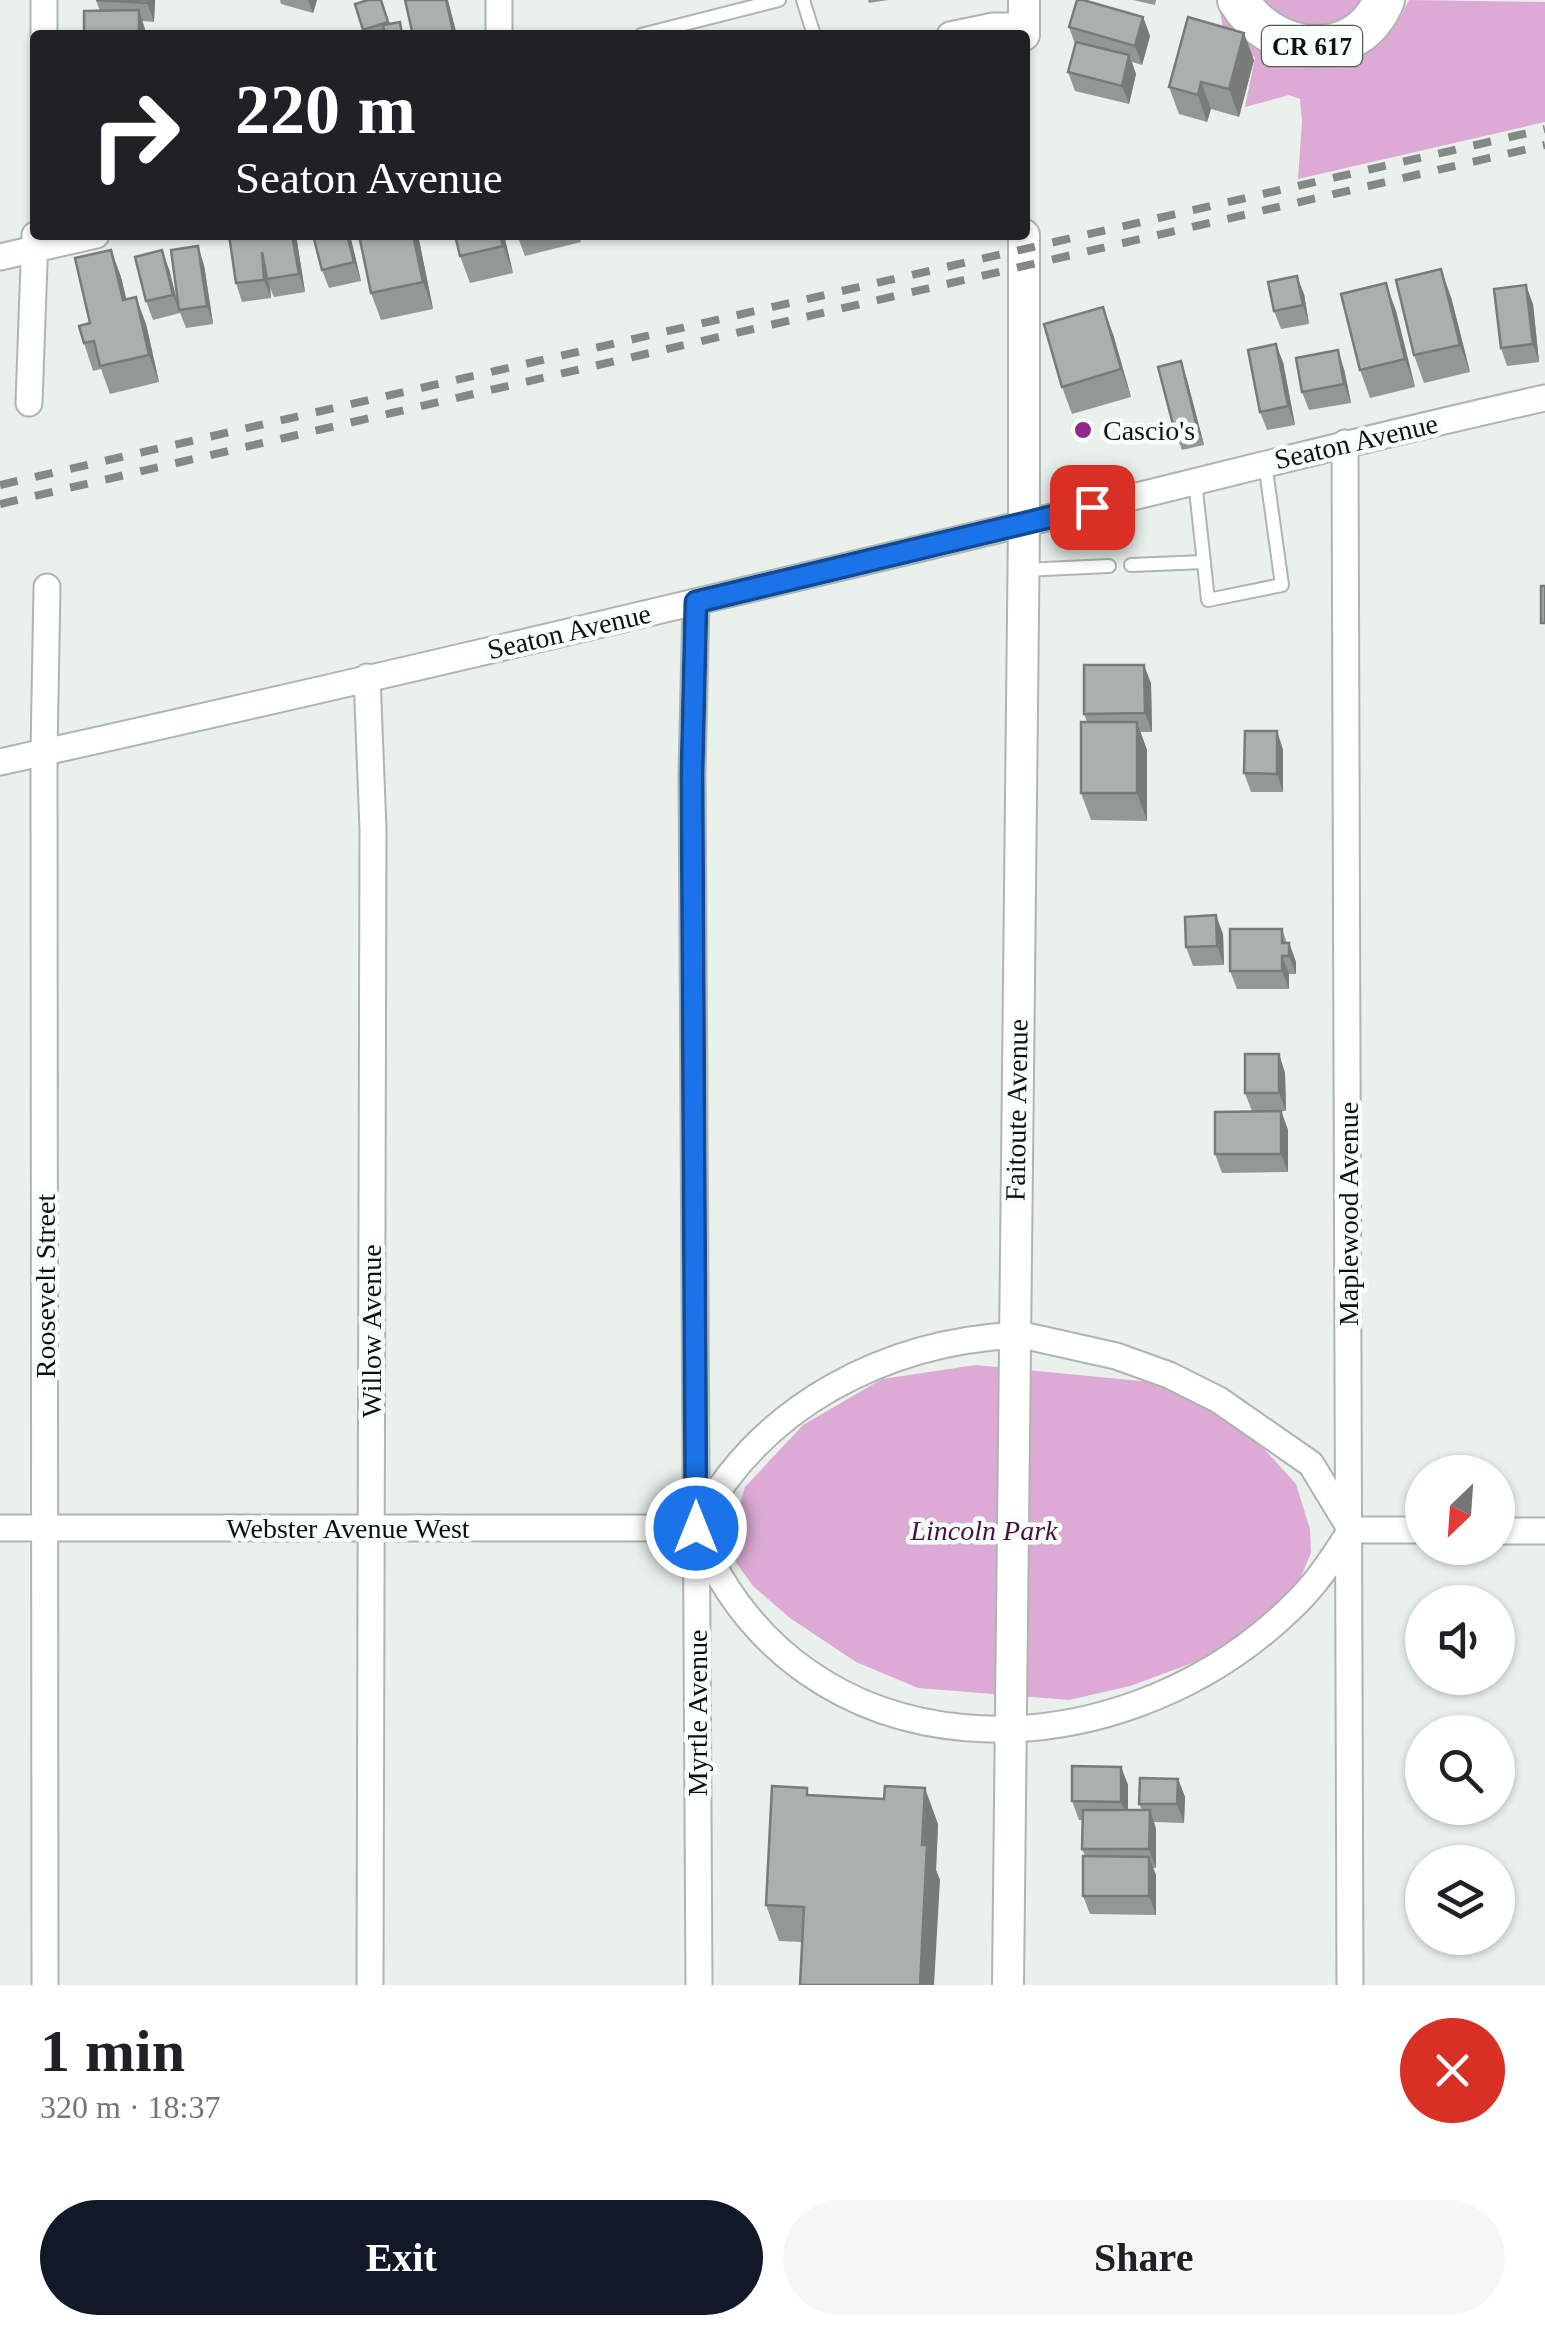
<!DOCTYPE html>
<meta charset="utf-8">
<style>
body{margin:0;font-family:"Times New Roman",serif;background:#f6f6f6;color:#202124;height:100vh;display:flex;flex-direction:column;font-size:38px;white-space:nowrap}
*{box-sizing:border-box;margin:0}
p{font-size:32px;color:#757577}
.icon{flex:none;width:55px;height:55px;fill:none;stroke:currentColor;stroke-width:2;stroke-linecap:round;stroke-linejoin:round}
.map{position:relative;height:1985px;overflow:hidden}
.sheet{display:flex;flex-direction:column;background:#fff;flex:1}
.sheet>*{flex:none}
.guide{position:absolute;left:30px;top:30px;width:1000px;height:210px;border-radius:10px;box-shadow:0 2px 8px #0004;background:#202124;color:#fff;overflow:hidden}
.needle{width:65px;rotate:205deg}
.buttons{position:absolute;left:1405px;top:1455px;display:grid;gap:20px}
.buttons a{display:grid;place-items:center;width:110px;height:110px;border-radius:50%;background:#fff;box-shadow:0 2px 8px #0004;font-size:50px}
.pin{position:absolute;display:grid;place-items:center;width:85px;height:85px;color:#fff;margin:-42px;border-radius:20px;box-shadow:0 5px 15px #0006}
.me{position:absolute;width:110px;margin:-55px;rotate:0deg;stroke-linejoin:round;filter:drop-shadow(0 0 8px #0008)}
.turn{display:flex;align-items:center;gap:35px;height:210px;padding:0 40px;font-size:45px}
.turn .icon{width:130px;height:130px;stroke-width:2.5}
.turn b{display:block;font-size:70px;line-height:85px}
.round{display:grid;place-items:center;flex:none;width:105px;height:105px;border-radius:52px;background:#f6f6f6}
.summary{display:flex;align-items:center;justify-content:space-between;height:170px;padding:0 40px}
h1{font-size:60px;font-weight:700;line-height:75px}
.cta{display:flex;gap:20px;margin-top:auto;padding:20px 40px}
.cta a{flex:1;height:115px;border-radius:60px;background:#111827;color:#fff;font-size:40px;font-weight:700;line-height:115px;text-align:center}
.cta a+a{background:#f6f6f6;color:#202124}
.map>svg:first-child{display:block}
.green{fill:#dcaad4}
.lines{fill:none;stroke-linecap:round;stroke-linejoin:round}
.service-casing{stroke:#aeb5b0;stroke-width:16}
.minor-casing{stroke:#aeb5b0;stroke-width:29}
.tertiary-casing{stroke:#aeb5b0;stroke-width:34}
.primary-casing{stroke:#aeb5b0;stroke-width:44}
.service{stroke:#fff;stroke-width:12}
.minor{stroke:#fff;stroke-width:25}
.tertiary{stroke:#fff;stroke-width:30}
.primary{stroke:#fff;stroke-width:40}
.rail{stroke:#848985;stroke-width:8;stroke-dasharray:18 18;stroke-linecap:butt}
.wall{fill:#929894}
.shaded-wall{fill:#777c78}
.building{fill:#aab1ac;stroke:#777c78;stroke-width:2.5}
.route-casing{stroke:#114b97;stroke-width:25}
.route{stroke:#1a73e8;stroke-width:18}
.poi-dot{fill:#93278a;stroke:#f7fff9;stroke-width:4}
.labels{text-anchor:middle;stroke-width:9;stroke-linejoin:round;paint-order:stroke}
.shield{fill:#f7fff9;stroke:#555856;stroke-width:2.5}
.shield-label{font-size:25px;font-weight:bold;fill:#0f1110}
.poi-label{font-size:28px;fill:#0f1110;stroke:#f7fff9;text-anchor:start}
.street-label{font-size:28px;fill:#0f1110;stroke:#f7fff9}
.park-label{font-size:28px;font-style:italic;fill:#4a0f45;stroke:#f7fff9}
</style>
<div class="map">
<svg width="1545" height="1985" viewBox="0 0 1545 1985">
<rect width="100%" height="100%" fill="#eaf1ec"/>
<g class="green">
<path d="M1261,0H1365L1337,24L1319,28L1279,19Z"/>
<path d="M1409,0L1545,2V122L1298,179L1302,122L1300,99L1289,95L1245,107L1255,57L1227,49L1219,7C1257,71 1345,92 1394,27C1400,19 1404,9 1409,0Z"/>
<path d="M976,1365L1151,1382L1207,1407L1256,1440L1296,1484L1310,1529L1311,1553L1297,1586L1266,1622L1198,1661L1130,1686L1069,1700L918,1688L856,1662L790,1618L753,1586L735,1561L734,1525L745,1487L803,1425L882,1379Z"/>
</g>
<g class="lines">
<defs>
<g id="service">
<path d="M803,0L814,35"/>
<path d="M641,35L779,0"/>
<path d="M1195,481L1208,600L1282,585L1265,463"/>
<path d="M1131,565L1204,562"/>
<path d="M1023,570L1109,566"/>
</g>
<g id="minor">
<path d="M44,0V35"/>
<path d="M499,0V35"/>
<path d="M950,35L993,26H1024"/>
<path d="M0,257L96,235"/>
<path d="M29,403L35,235"/>
<path d="M1345,443L1350,1985"/>
<path d="M696,602L692,773L699,1985"/>
<path d="M367,677L373,829L370,1985"/>
<path d="M0,762C340,687 679,606 1018,525C1194,483 1368,437 1545,398"/>
<path d="M1022,1335L1116,1356L1169,1375L1219,1400L1311,1464L1351,1530C1333,1558 1316,1585 1291,1608C1114,1780 798,1782 696,1528C759,1405 888,1340 1022,1335Z"/>
<path d="M0,1528H696"/>
<path d="M1351,1530H1422"/>
<path d="M1498,1531H1545"/>
<path d="M45,1985L44,752L47,587"/>
</g>
<g id="tertiary">
<path d="M1024,0V35"/>
<path d="M1008,1985L1024,524V235"/>
</g>
<path id="primary" d="M1238,0C1271,55 1356,67 1384,0"/>
</defs>
<use href="#service" class="service-casing"/>
<use href="#minor" class="minor-casing"/>
<use href="#tertiary" class="tertiary-casing"/>
<use href="#primary" class="primary-casing"/>
<use href="#service" class="service"/>
<use href="#minor" class="minor"/>
<use href="#tertiary" class="tertiary"/>
<use href="#primary" class="primary"/>
<g class="rail">
<path d="M0,485L1545,129"/>
<path d="M0,504L1545,145"/>
</g>
</g>
<g class="wall">
<path d="M96,0H155L154,22L142,21L145,35H85L84,33L100,11Z"/>
<path d="M280,0H317L313,13L281,4Z"/>
<path d="M368,0L389,24L385,34L365,35L355,4Z"/>
<path d="M868,0H888L869,3Z"/>
<path d="M1133,0H1156L1155,5Z"/>
<path d="M1143,17L1150,36L1142,65L1132,62L1136,74L1129,104L1075,91L1068,72L1075,44L1069,27Z"/>
<path d="M1254,60L1239,117L1211,109L1207,122L1179,114L1169,87Z"/>
<path d="M296,235L305,292L274,297L270,288L271,298L242,302L236,283Z"/>
<path d="M350,235L361,281L329,288L322,270Z"/>
<path d="M359,235H418L433,309L381,320L371,293Z"/>
<path d="M455,235H504L513,273L470,283L460,256Z"/>
<path d="M517,235H579L581,242L525,256Z"/>
<path d="M111,250L121,277L126,299L146,324L159,382L110,394L101,369L93,371L84,343Z"/>
<path d="M204,265L213,324L186,328L179,310Z"/>
<path d="M169,269L180,313L153,320L146,301Z"/>
<path d="M1304,294L1309,324L1281,329L1274,311Z"/>
<path d="M1451,297L1470,372L1424,383L1414,355Z"/>
<path d="M1533,304L1539,362L1507,366L1501,348Z"/>
<path d="M1396,311L1415,387L1370,398L1360,370Z"/>
<path d="M1113,334L1131,397L1072,414L1062,387Z"/>
<path d="M1283,362L1295,425L1267,430L1260,412Z"/>
<path d="M1344,369L1351,403L1309,410L1302,392Z"/>
<path d="M1187,380L1204,445L1182,450L1175,432Z"/>
<path d="M1151,683L1152,732H1140L1147,750V821L1091,820L1081,793L1087,722L1084,714Z"/>
<path d="M1277,731L1283,750V792H1251L1244,773Z"/>
<path d="M1282,929L1287,943H1289L1296,962V974H1289V989H1237L1230,971Z"/>
<path d="M1223,934L1224,965L1193,966L1186,947Z"/>
<path d="M1279,1054L1285,1073L1286,1111H1252L1245,1093Z"/>
<path d="M1281,1111L1288,1130V1172L1222,1173L1215,1154Z"/>
<path d="M1121,1767L1128,1785V1810H1142L1139,1804L1178,1779L1185,1797L1184,1823L1154,1822L1156,1829V1868H1153L1156,1875V1915L1090,1914L1083,1896L1085,1856L1082,1849L1083,1820H1079L1072,1801Z"/>
<path d="M810,1796L938,1824L936,1870L940,1880L802,1942L779,1941L766,1905Z"/>
</g>
<g class="shaded-wall">
<path d="M147,0H155L154,22L147,3Z"/>
<path d="M308,0H317L313,13Z"/>
<path d="M446,0H448L457,35H454Z"/>
<path d="M139,10L145,29V35H139Z"/>
<path d="M1143,17L1150,36L1142,65L1135,46Z"/>
<path d="M1244,33L1254,60L1239,117L1229,89Z"/>
<path d="M1129,55L1136,74L1129,104L1122,86Z"/>
<path d="M1201,82L1211,109L1207,122L1198,95Z"/>
<path d="M292,235H296L305,292L299,274Z"/>
<path d="M347,235H350L361,281L354,262Z"/>
<path d="M413,235H418L433,309L423,282Z"/>
<path d="M500,235H504L513,273L503,246Z"/>
<path d="M198,246L204,265L213,324L207,306Z"/>
<path d="M111,250L121,277L133,327L123,300Z"/>
<path d="M162,250L169,269L180,313L173,295Z"/>
<path d="M262,252L267,279L270,288L271,298L264,280Z"/>
<path d="M1441,269L1451,297L1470,372L1460,345Z"/>
<path d="M1297,276L1304,294L1309,324L1303,305Z"/>
<path d="M1386,283L1396,311L1415,387L1405,359Z"/>
<path d="M1526,285L1533,304L1539,362L1533,344Z"/>
<path d="M136,297L146,324L159,382L149,355Z"/>
<path d="M1103,307L1113,334L1131,397L1121,369Z"/>
<path d="M1276,344L1283,362L1295,425L1288,406Z"/>
<path d="M1338,350L1344,369L1351,403L1344,384Z"/>
<path d="M1181,361L1187,380L1204,445L1197,427Z"/>
<path d="M1144,665L1151,683L1152,732L1145,713Z"/>
<path d="M1137,722L1147,750V821L1137,793Z"/>
<path d="M1277,731L1283,750V792L1277,774Z"/>
<path d="M1216,915L1223,934L1224,965L1217,946Z"/>
<path d="M1289,943L1296,962V974L1289,956Z"/>
<path d="M1282,956L1289,974V989L1282,971Z"/>
<path d="M1279,1054L1285,1073L1286,1111L1279,1093Z"/>
<path d="M1281,1111L1288,1130V1172L1281,1154Z"/>
<path d="M1121,1767L1128,1785V1820L1121,1802Z"/>
<path d="M1178,1779L1185,1797L1184,1823L1177,1804Z"/>
<path d="M925,1788L938,1824L936,1870L940,1880L934,1985H920Z"/>
<path d="M1150,1810L1156,1829V1868L1149,1849Z"/>
<path d="M1149,1857L1156,1875V1915L1149,1896Z"/>
</g>
<g class="building">
<path d="M96,0H147V3Z"/>
<path d="M368,0H381L388,22L363,30L355,4Z"/>
<path d="M405,0H446L454,35H413Z"/>
<path d="M1077,0H1083L1143,17L1135,46L1069,27Z"/>
<path d="M139,10V33H84V11Z"/>
<path d="M1188,17L1244,33L1229,89L1201,82L1198,95L1169,87Z"/>
<path d="M400,22L402,35H385L383,25Z"/>
<path d="M1076,42L1129,55L1122,86L1068,72Z"/>
<path d="M229,235H292L299,274L267,279L262,252L264,280L236,283Z"/>
<path d="M313,235H347L354,262L322,270Z"/>
<path d="M359,235H413L423,282L371,293Z"/>
<path d="M455,235H500L503,246L460,256Z"/>
<path d="M198,246L207,306L179,310L171,250Z"/>
<path d="M111,250L123,300L136,297L149,355L100,366L94,341L84,343L79,326L90,323L75,258Z"/>
<path d="M162,250L173,295L146,301L135,257Z"/>
<path d="M1441,269L1460,345L1414,355L1396,280Z"/>
<path d="M1297,276L1303,305L1274,311L1268,282Z"/>
<path d="M1386,283L1405,359L1360,370L1341,294Z"/>
<path d="M1526,285L1533,344L1501,348L1494,289Z"/>
<path d="M1103,307L1121,369L1062,387L1044,324Z"/>
<path d="M1276,344L1288,406L1260,412L1248,350Z"/>
<path d="M1338,350L1344,384L1302,392L1296,358Z"/>
<path d="M1181,361L1197,427L1175,432L1158,367Z"/>
<rect x="1541" y="586" width="4" height="37"/>
<path d="M1084,665H1144L1145,713L1084,714Z"/>
<rect x="1081" y="722" width="56" height="71"/>
<path d="M1245,731H1277V774L1244,773Z"/>
<path d="M1216,915L1217,946L1186,947L1185,917Z"/>
<path d="M1230,929H1282V943H1289V956H1282V971H1230Z"/>
<rect x="1245" y="1054" width="34" height="39"/>
<path d="M1281,1111V1154H1215V1112Z"/>
<path d="M1072,1766L1121,1767V1802L1072,1801Z"/>
<path d="M1140,1778L1178,1779L1177,1804H1139Z"/>
<path d="M772,1786L807,1788V1795L884,1799L885,1786L925,1788L922,1845H927L920,1985H800L804,1907L766,1905Z"/>
<path d="M1083,1810H1150L1149,1849H1082Z"/>
<path d="M1083,1856L1149,1857V1896H1083Z"/>
</g>
<g class="lines">
<defs>
<path id="route" d="M696,1528L692,773L696,602L1092,507"/>
</defs>
<use href="#route" class="route-casing"/>
<use href="#route" class="route"/>
</g>
<circle class="poi-dot" cx="1083" cy="430" r="10"/>
<g class="labels">
<rect class="shield" x="1262" y="26" width="100" height="40" rx="8"/>
<g class="shield-label">
<text x="1312" y="55">CR 617</text>
</g>
<g class="poi-label">
<text x="1103" y="440">Cascio's</text>
</g>
<g class="street-label">
<text transform="translate(1356 441) rotate(-13)" y="10">Seaton Avenue</text>
<text transform="translate(569 631) rotate(-13)" y="10">Seaton Avenue</text>
<text transform="translate(1016 1110) rotate(-89)" y="10">Faitoute Avenue</text>
<text transform="translate(1348 1214) rotate(-90)" y="10">Maplewood Avenue</text>
<text transform="translate(45 1286) rotate(-90)" y="10">Roosevelt Street</text>
<text transform="translate(371 1331) rotate(-90)" y="10">Willow Avenue</text>
<text x="348" y="1538">Webster Avenue West</text>
<text transform="translate(697 1713) rotate(-90)" y="10">Myrtle Avenue</text>
</g>
<g class="park-label">
<text x="984" y="1540">Lincoln Park</text>
</g>
</g>
</svg>
<div class="buttons">
<a><svg class="needle" viewBox="-14 -14 28 28"><path d="M0-13l5 13h-10z" fill="#e53935"/><path d="M0 13l5-13h-10z" fill="#757577"/></svg></a>
<a><svg class="icon" aria-label="sound" viewBox="0 0 24 24"><path d="M4 9h4l5-4v14l-5-4H4zM17 9q2 3 0 6"/></svg></a>
<a><svg class="icon" aria-label="search" viewBox="0 0 24 24"><circle cx="10" cy="10" r="6"/><path d="M15 15l6 6"/></svg></a>
<a><svg class="icon" aria-label="layers" viewBox="0 0 24 24"><path d="M12 4l9 5-9 5-9-5zM3 14l9 5 9-5"/></svg></a>
</div>
<div class="pin" style="left:1092px;top:507px;background:#d93025"><svg class="icon" aria-label="arrive" viewBox="0 0 24 24"><path d="M6 21V4h12l-3 4 3 4H6"/></svg></div>
<svg class="me" style="left:696px;top:1528px" viewBox="-20 -20 40 40"><circle r="17" fill="#1a73e8" stroke="#fff" stroke-width="3"/><path d="M0-11L8 9 0 5-8 9z" fill="#fff"/></svg>
<div class="guide">
<div class="turn"><svg class="icon" aria-label="right" viewBox="0 0 24 24"><path d="M7 20v-9h11M14 6l5 5-5 5"/></svg><div><b>220 m</b>Seaton Avenue</div></div>
</div>
</div>
<section class="sheet">
<div class="summary"><div><h1>1 min</h1><p>320 m · 18:37</p></div><a class="round" style="background:#d93025;color:#fff"><svg class="icon" aria-label="close" viewBox="0 0 24 24"><path d="M6 6l12 12M18 6L6 18"/></svg></a></div>
<div class="cta"><a>Exit</a><a>Share</a></div>
</section>
